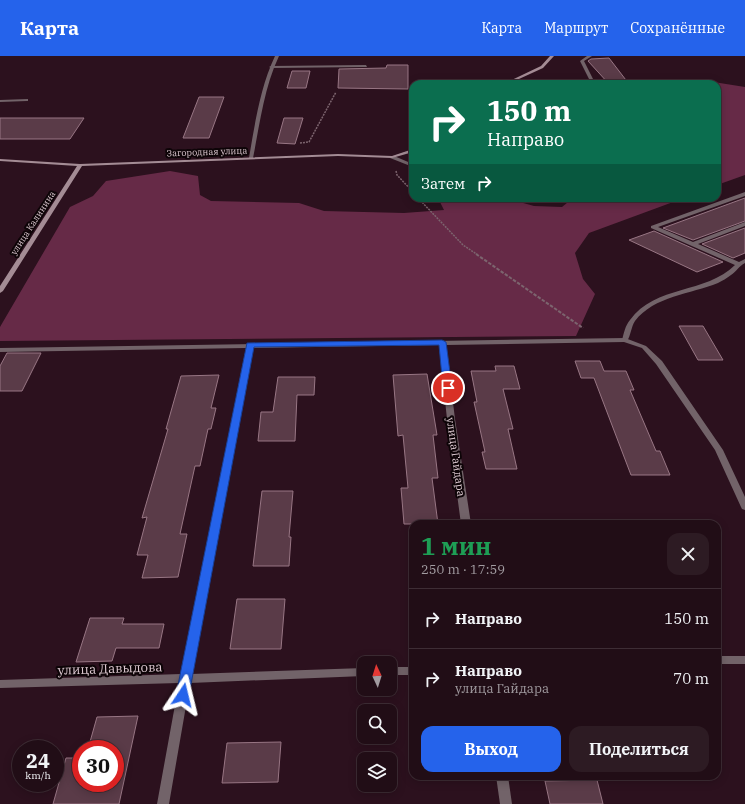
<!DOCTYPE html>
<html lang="ru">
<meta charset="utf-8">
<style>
body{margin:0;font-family:"IBM Plex Serif",serif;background:#2d1b23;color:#f1f3f6;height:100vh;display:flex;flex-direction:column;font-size:15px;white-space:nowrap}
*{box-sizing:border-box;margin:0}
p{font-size:13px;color:#a29ca1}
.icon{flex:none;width:22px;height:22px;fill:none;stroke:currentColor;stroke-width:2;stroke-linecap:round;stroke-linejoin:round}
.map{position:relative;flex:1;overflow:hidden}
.panel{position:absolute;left:409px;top:464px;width:312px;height:260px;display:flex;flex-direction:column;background:#210d16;border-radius:12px;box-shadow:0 2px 10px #0003,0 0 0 1px #3e2d35}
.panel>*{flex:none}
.top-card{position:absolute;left:409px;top:24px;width:312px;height:122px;border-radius:12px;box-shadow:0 2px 10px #0003,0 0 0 1px #3e2d35;background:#0b6e4f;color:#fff;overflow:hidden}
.needle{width:26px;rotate:356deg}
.controls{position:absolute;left:357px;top:600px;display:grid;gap:8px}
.controls a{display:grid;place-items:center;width:40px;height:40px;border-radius:8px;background:#210d16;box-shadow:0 2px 10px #0003,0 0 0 1px #3e2d35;font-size:20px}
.speed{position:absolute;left:12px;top:684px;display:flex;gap:8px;font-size:20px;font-weight:700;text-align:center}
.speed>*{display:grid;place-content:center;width:52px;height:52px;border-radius:50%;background:#210d16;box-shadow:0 2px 10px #0003,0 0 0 1px #3e2d35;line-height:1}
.speed small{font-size:10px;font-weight:400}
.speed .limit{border:6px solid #d22;background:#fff;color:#111}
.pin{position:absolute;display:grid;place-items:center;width:34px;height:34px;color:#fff;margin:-17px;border:2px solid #fff;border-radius:50%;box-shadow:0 1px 4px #0007}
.me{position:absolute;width:44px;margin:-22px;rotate:10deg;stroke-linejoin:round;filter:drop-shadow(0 0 3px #0008)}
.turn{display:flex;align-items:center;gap:14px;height:84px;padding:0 12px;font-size:18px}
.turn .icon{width:52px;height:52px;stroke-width:2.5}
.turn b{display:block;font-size:28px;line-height:34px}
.then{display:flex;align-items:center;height:38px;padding:0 12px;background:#0003;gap:8px;font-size:15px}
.round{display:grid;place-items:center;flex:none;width:42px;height:42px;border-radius:12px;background:#2d1b23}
.overview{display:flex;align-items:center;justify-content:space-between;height:68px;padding:0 12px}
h1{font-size:24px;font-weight:800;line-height:30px;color:#1e9e55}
.cta{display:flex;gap:8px;margin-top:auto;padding:8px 12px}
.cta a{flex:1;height:46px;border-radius:12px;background:#2563eb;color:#fff;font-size:16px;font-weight:800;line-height:46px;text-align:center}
.cta a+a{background:#2d1b23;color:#f1f3f6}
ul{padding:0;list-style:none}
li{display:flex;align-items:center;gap:12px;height:60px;padding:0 12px;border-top:1px solid #3e2d35}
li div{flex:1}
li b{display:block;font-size:15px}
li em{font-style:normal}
header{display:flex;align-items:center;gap:24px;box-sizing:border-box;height:56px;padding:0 20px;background:#2563eb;color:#fff}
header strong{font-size:19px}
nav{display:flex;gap:22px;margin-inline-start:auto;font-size:14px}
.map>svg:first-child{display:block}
.green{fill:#662a47}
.building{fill:#5a3b48;stroke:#987684}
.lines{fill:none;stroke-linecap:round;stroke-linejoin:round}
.path-far1{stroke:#7c646e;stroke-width:1.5;stroke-dasharray:2 1;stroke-linecap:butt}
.path{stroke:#7c646e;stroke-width:2;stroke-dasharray:3.5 1.5;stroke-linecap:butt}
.lane{fill:#726369;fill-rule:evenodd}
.street{fill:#726369;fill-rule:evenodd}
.secondary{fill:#a48c95;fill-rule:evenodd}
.route{fill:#2563eb;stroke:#184099}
.labels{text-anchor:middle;stroke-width:4;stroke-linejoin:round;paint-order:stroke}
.far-street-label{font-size:9px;fill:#dfcbd3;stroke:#0d0407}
.street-label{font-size:11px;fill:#dfcbd3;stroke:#0d0407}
.near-street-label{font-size:13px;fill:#dfcbd3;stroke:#0d0407}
</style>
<header>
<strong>Карта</strong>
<nav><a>Карта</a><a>Маршрут</a><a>Сохранённые</a></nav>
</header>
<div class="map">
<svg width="745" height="748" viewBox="0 0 745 748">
<rect width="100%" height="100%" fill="#2c111e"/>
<g class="green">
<path d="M701,24L745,31V119L717,129V28H696Z"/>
<path d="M170,115L198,120L200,139L211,145L299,147L324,155L404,157L444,154L438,142H505L534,150L562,151L573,142H684L589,177L575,197L583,223L595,238L576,280L0,285V271L70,151L93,140L106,125Z"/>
</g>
<g class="building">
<path d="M609,2L629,28H609L588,5L591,3Z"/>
<path d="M387,9H408V33L338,32L339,13L386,12Z"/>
<path d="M292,15H310L306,32H287Z"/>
<path d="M199,41H224L209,82H183Z"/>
<path d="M0,62H84L70,83H0Z"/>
<path d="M284,62H303L295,88L277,87Z"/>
<path d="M745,142V165L693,184L663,172Z"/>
<path d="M745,172V197L733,202L702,188Z"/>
<path d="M654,175L723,206L697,216L629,184Z"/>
<path d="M679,270H703L723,304H698Z"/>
<path d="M7,297H41L22,335H0V310Z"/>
<path d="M575,305H600L604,315H626L634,334H630L656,395H660L670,419H631L594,322H581Z"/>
<path d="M495,310H514L520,333H503L513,373H508L517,413H486L482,396H485L474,346H477L471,315H496Z"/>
<path d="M427,318L437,379H433L438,422H432L438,468H404L401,432H408L403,379L398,380L393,319Z"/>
<path d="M219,319L211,352H216L211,373H208L200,410H195L180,478H187L178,521L142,522L148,499H137L147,461L142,462L168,373H166L181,320Z"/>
<path d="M278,321H315L314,339H297L295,385H258L261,356H273Z"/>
<path d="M262,435H293L289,481H291L289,510H253Z"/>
<path d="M237,543H285L281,593H230Z"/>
<path d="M90,562H124L122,568H164L159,592H116L112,605L76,606Z"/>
<path d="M138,660L119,748H53L66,702H81V727H115V693H88L97,661Z"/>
<path d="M281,686L278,726L222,727L227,687Z"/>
<path d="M597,724L603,748H550L545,725Z"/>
</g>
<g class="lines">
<g class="path-far1">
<path d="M300,87L309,86L336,36"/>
<path d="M396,115L397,119L413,136"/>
<path d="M418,142L463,189L478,199"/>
</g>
<path class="path" d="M476,198L583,272"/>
<g class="lane">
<path d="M587,0H592L584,5L595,27L594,28L591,27L580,5Z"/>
<path d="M366,9L367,11L271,12L269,11L271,10Z"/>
<path d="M28,43V45H27L0,46V44Z"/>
<path d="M390,100H394L413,108V111L390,102Z"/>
<path d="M745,136V140L658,171L693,186L745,166V170L698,188L739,206L745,203V207C739,210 736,216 731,219C727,222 722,225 718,227C691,238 654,240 635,265C631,271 631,279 627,285H623L622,284C624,277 625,270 630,264C655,229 706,238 735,209L651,172V170Z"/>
</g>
<g class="street">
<path d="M275,0H279C264,32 260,67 253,102L251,103L249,102C255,67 260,32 275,0Z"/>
<path d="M625,282L646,290L662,305L723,394L745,441V454L742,453L741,451L715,394L656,308L642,292L624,286L446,289L455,363L471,468H461L447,363L439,289L253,292L191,618L364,612V620L190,627L169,748H157L179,627L0,632V624L181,618L246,292L0,296V292Z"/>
<rect x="717" y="600" width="28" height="8"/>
<rect x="390" y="611" width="23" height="8"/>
<path d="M496,720H508L512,748H500Z"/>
</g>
<g class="secondary">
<path d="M550,0H554L543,12L508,28H503L541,10Z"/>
<path d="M413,93V96L392,102L338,100L82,110L3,235L0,237V230L77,110L0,105V103L80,108L338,98L392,100Z"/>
</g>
</g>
<path class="route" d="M442,284L446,286L452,332L448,335L443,332L439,289L254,291L189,639L187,642L183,644L178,642L176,639L247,287Z"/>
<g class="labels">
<g class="far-street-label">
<text transform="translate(207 96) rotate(-2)" y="3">Загородная улица</text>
<text transform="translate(33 167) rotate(-57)" y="3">улица Калинина</text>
</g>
<g class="street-label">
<text transform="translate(456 401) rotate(82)" y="4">улица Гайдара</text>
</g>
<g class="near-street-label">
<text transform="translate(110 612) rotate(-2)" y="5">улица Давыдова</text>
</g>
</g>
</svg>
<div class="controls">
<a><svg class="needle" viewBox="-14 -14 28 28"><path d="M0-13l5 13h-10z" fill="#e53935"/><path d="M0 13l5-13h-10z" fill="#a29ca1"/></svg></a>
<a><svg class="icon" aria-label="search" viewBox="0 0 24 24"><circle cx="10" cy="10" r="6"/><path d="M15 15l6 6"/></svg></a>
<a><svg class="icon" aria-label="layers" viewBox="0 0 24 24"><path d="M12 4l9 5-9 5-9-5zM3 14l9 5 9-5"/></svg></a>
</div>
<div class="speed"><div>24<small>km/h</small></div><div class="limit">30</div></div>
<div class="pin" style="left:448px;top:332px;background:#d93025"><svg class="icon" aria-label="arrive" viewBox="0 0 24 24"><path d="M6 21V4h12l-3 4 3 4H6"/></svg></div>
<svg class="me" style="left:183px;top:639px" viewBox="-20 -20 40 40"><path d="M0-17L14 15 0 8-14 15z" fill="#2563eb" stroke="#fff" stroke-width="4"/></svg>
<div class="top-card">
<div class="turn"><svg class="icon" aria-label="right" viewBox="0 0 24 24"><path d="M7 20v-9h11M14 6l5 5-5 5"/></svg><div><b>150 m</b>Направо</div></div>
<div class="then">Затем<svg class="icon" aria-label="right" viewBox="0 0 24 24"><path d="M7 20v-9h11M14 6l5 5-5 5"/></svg></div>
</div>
<section class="panel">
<div class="overview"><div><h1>1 мин</h1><p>250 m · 17:59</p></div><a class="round"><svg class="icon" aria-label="close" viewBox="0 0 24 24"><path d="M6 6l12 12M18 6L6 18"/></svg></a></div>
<ul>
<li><svg class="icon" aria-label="right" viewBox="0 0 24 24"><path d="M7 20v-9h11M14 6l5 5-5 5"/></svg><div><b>Направо</b></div><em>150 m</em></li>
<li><svg class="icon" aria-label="right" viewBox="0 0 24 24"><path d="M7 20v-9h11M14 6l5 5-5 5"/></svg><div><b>Направо</b><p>улица Гайдара</p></div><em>70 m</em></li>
</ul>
<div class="cta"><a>Выход</a><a>Поделиться</a></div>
</section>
</div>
